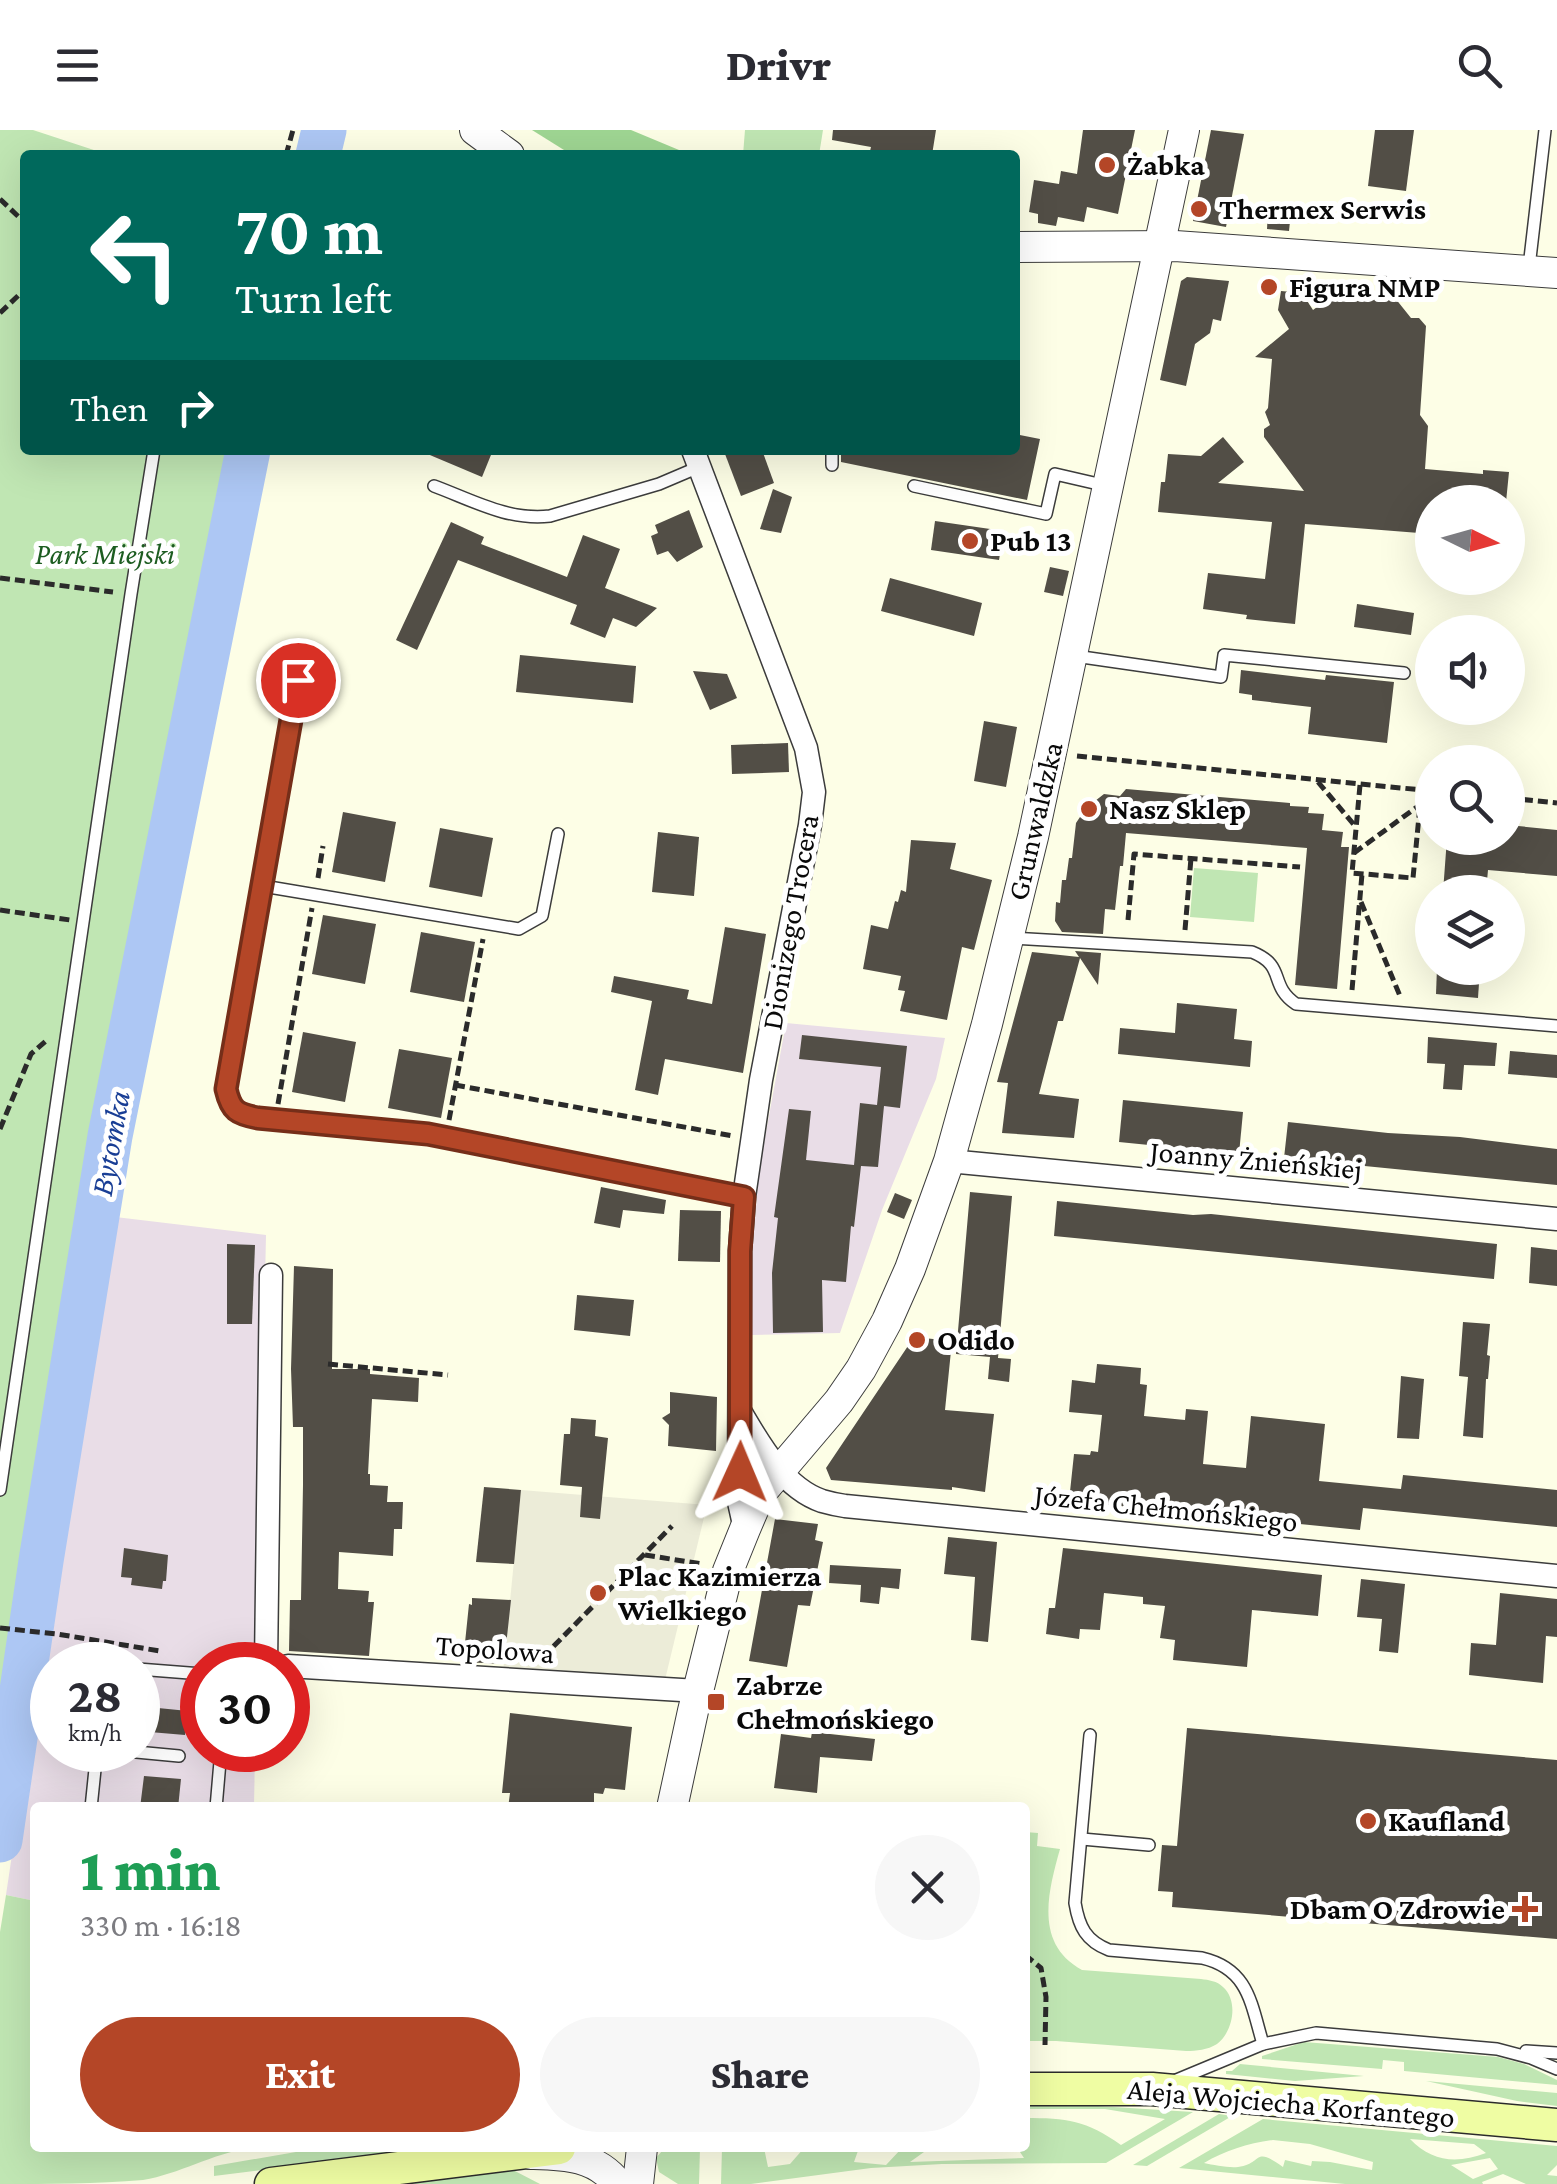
<!DOCTYPE html>
<meta charset="utf-8">
<style>
body{margin:0;font-family:"Crimson Pro",serif;background:#f7f7f7;color:#2b2b33;height:100vh;display:flex;flex-direction:column;font-size:38px;white-space:nowrap}
*{box-sizing:border-box;margin:0}
p{font-size:32px;color:#7c7c81}
.icon{flex:none;width:55px;height:55px;fill:none;stroke:currentColor;stroke-width:2;stroke-linecap:round;stroke-linejoin:round}
.map{position:relative;flex:1;overflow:hidden}
.sheet{position:absolute;left:30px;top:1672px;width:1000px;height:350px;display:flex;flex-direction:column;background:#fff;border-radius:10px;box-shadow:0 10px 40px #0002}
.sheet>*{flex:none}
.top-card{position:absolute;left:20px;top:20px;width:1000px;height:305px;border-radius:10px;box-shadow:0 10px 40px #0002;background:#00695c;color:#fff;overflow:hidden}
.needle{width:65px;rotate:95deg}
.fabs{position:absolute;left:1415px;top:355px;display:grid;gap:20px}
.fabs a{display:grid;place-items:center;width:110px;height:110px;border-radius:50%;background:#fff;box-shadow:0 10px 40px #0002;font-size:50px}
.speed{position:absolute;left:30px;top:1512px;display:flex;gap:20px;font-size:50px;font-weight:700;text-align:center}
.speed>*{display:grid;place-content:center;width:130px;height:130px;border-radius:50%;background:#fff;box-shadow:0 10px 40px #0002;line-height:1}
.speed small{font-size:25px;font-weight:400}
.speed .limit{border:15px solid #d22;background:#fff;color:#111}
.pin{position:absolute;display:grid;place-items:center;width:85px;height:85px;color:#fff;margin:-42px;border:5px solid #fff;border-radius:50%;box-shadow:0 2px 10px #0007}
.me{position:absolute;width:110px;margin:-55px;rotate:1deg;stroke-linejoin:round;filter:drop-shadow(0 0 8px #0008)}
.turn{display:flex;align-items:center;gap:35px;height:210px;padding:0 50px;font-size:45px}
.turn .icon{width:130px;height:130px;stroke-width:2.5}
.turn b{display:block;font-size:70px;line-height:85px}
.then{display:flex;align-items:center;height:95px;padding:0 50px;background:#0003;gap:20px;font-size:38px}
.round{display:grid;place-items:center;flex:none;width:105px;height:105px;border-radius:52px;background:#f7f7f7}
.summary{display:flex;align-items:center;justify-content:space-between;height:170px;padding:0 50px}
h1{font-size:60px;font-weight:800;line-height:75px;color:#1e9e55}
.cta{display:flex;gap:20px;margin-top:auto;padding:20px 50px}
.cta a{flex:1;height:115px;border-radius:60px;background:#b44627;color:#fff;font-size:40px;font-weight:800;line-height:115px;text-align:center}
.cta a+a{background:#f7f7f7;color:#2b2b33}
header{display:flex;justify-content:space-between;align-items:center;height:130px;padding:0 50px;background:#fff;font-size:45px;font-weight:800}
.map>svg:first-child{display:block}
.industrial{fill:#e9dde7;fill-rule:evenodd}
.green{fill:#c0e6b3;fill-rule:evenodd}
.forest{fill:#9fd693}
.plaza{fill:#ececd8}
.lines{fill:none;stroke-linecap:round;stroke-linejoin:round}
.river{stroke:#adc7f4;stroke-width:45}
.building{fill:#524e46}
.service-casing{stroke:#3c3c3c;stroke-width:14}
.minor-casing{stroke:#3c3c3c;stroke-width:25}
.tertiary-casing{stroke:#3c3c3c;stroke-width:32}
.secondary-casing{stroke:#2b2b2b;stroke-width:35}
.path{stroke:#2b2b2b;stroke-width:5;stroke-dasharray:10 5;stroke-linecap:butt}
.service{stroke:#fff;stroke-width:11}
.minor{stroke:#fff;stroke-width:22}
.tertiary{stroke:#fff;stroke-width:30}
.secondary{stroke:#effda3;stroke-width:32}
.route-casing{stroke:#752e19;stroke-width:25}
.route{stroke:#b44627;stroke-width:18}
.poi-dot{fill:#b44627;stroke:#fff;stroke-width:4}
.labels{text-anchor:middle;stroke-width:10;stroke-linejoin:round;paint-order:stroke}
.poi-label{font-size:30px;font-weight:bold;fill:#090909;stroke:#fff;text-anchor:start}
.park-label{font-size:30px;font-style:italic;fill:#1d5d21;stroke:#fff}
.street-label{font-size:30px;fill:#090909;stroke:#fff}
.water-label{font-size:32px;font-style:italic;fill:#193e95;stroke:#fff}
</style>
<header><svg class="icon" aria-label="menu" viewBox="0 0 24 24"><path d="M4 6h16M4 12h16M4 18h16"/></svg>Drivr<svg class="icon" aria-label="search" viewBox="0 0 24 24"><circle cx="10" cy="10" r="6"/><path d="M15 15l6 6"/></svg></header>
<div class="map">
<svg width="1557" height="2054" viewBox="0 0 1557 2054">
<rect width="100%" height="100%" fill="#fdfee6"/>
<g class="industrial">
<path d="M786,893L945,908L936,949L882,1080L840,1203L751,1205L752,1126L759,1040Z"/>
<path d="M107,1086L266,1105L257,1535H202V1620H255L254,1677L35,1678V1771L6,1765ZM52,1535H138V1620H52Z"/>
</g>
<g class="green">
<path d="M0,0H33L109,25H25V320H231L83,1072L0,1603Z"/>
<path d="M745,0H823L819,25H743Z"/>
<path d="M1194,738L1258,743L1254,792L1190,787Z"/>
<path d="M1025,1702L1038,1703L1037,1716L1060,1719C1048,1762 1034,1814 1082,1840L1201,1849C1209,1850 1217,1851 1223,1857C1239,1871 1233,1902 1217,1914C1207,1920 1197,1921 1186,1921L1056,1911H1025Z"/>
<path d="M6,1765L35,1771V2018H249C212,2024 179,2044 143,2050C97,2054 47,2054 0,2054V1802Z"/>
<path d="M1304,1912L1498,1927L1524,1934L1557,1950V1955L1404,1941V1932L1383,1930L1382,1939L1262,1929V1926Z"/>
<path d="M1240,1934L1364,1946L1295,1951L1226,1944V1941H1232Z"/>
<path d="M1426,1951L1557,1963V1976L1517,1971Z"/>
<path d="M1082,1975L1193,1982L1106,2033L942,2034L871,2038L751,2054H721L722,2018H764L768,2037L790,2034L804,2018H859L854,2032L886,2035L902,2018H937L924,2022L910,2032L1024,2028L1020,2022L1007,2018H1025V1988C1067,1988 1086,1990 1121,2015L1165,1989L1105,1979H1025V1976Z"/>
<path d="M1219,1984L1232,1986L1147,2036L1133,2035Z"/>
<path d="M1263,1989L1557,2016V2035L1547,2045L1557,2046V2054H1526L1503,2044L1482,2052L1483,2054H1345L1179,2038ZM1410,2009L1474,2014L1486,2023C1457,2034 1432,2032 1410,2009ZM1273,2010L1310,2014L1373,2032L1372,2040L1330,2032L1312,2031L1311,2036L1285,2030L1283,2037C1253,2015 1263,2034 1238,2037C1228,2038 1214,2035 1204,2033C1225,2021 1248,2013 1273,2010ZM1490,2028L1498,2039L1473,2049L1451,2035Z"/>
<path d="M319,2018H436L214,2046V2036Z"/>
<path d="M667,2018H700L699,2054H678L659,2042L656,2028L662,2021Z"/>
<path d="M512,2036L513,2040L540,2054H372Z"/>
</g>
<path class="forest" d="M532,0H631L691,25H572Z"/>
<path class="plaza" d="M521,1360L707,1375L664,1554L503,1542Z"/>
<g class="lines">
<g class="river">
<path d="M318,25L324,0"/>
<path d="M0,1710L41,1431L110,1006L248,320"/>
</g>
</g>
<g class="building">
<path d="M833,0H936L932,25H869L871,17L832,10Z"/>
<path d="M1083,0H1135L1118,84L1087,77L1084,92L1058,87L1056,96L1038,93V84L1029,82L1034,50L1059,54L1061,41L1077,44Z"/>
<path d="M1211,0L1244,4L1226,97L1193,91Z"/>
<path d="M1375,0H1414L1406,61L1368,56Z"/>
<path d="M1268,80L1291,82L1289,101L1267,99Z"/>
<path d="M1187,147L1229,151L1221,191L1213,189L1210,203L1195,214L1186,256L1160,250L1181,151Z"/>
<path d="M1281,161L1302,163L1313,180L1328,169L1360,170L1365,167L1395,168L1411,188H1419L1426,196L1420,285L1428,296L1425,339L1483,344V340L1509,342L1506,372H1432V404L1305,394L1295,494L1246,489L1247,485L1203,479L1208,443L1265,449L1272,392L1158,382L1161,352H1165L1168,324L1201,326L1223,307L1244,332L1218,353L1304,361L1264,307V299L1270,295L1265,282L1268,278L1272,229L1255,227L1289,199L1278,180Z"/>
<path d="M1015,304L1040,309L1027,370L841,332V320H1015Z"/>
<path d="M418,320H493L482,347Z"/>
<path d="M737,320H762L774,353L741,366L725,324Z"/>
<path d="M773,359L792,367L781,403L760,399Z"/>
<path d="M689,380L703,417L677,432L668,421L657,425L651,406L658,403L655,395Z"/>
<path d="M935,391L1004,401L999,430L931,420Z"/>
<path d="M451,392L484,407L481,414L567,447L583,405L620,419L605,458L657,478L636,497L613,488L605,508L570,494L577,475L458,430L417,520L396,510Z"/>
<path d="M1050,437L1069,441L1063,466L1044,462Z"/>
<path d="M890,448L982,473L974,506L881,481Z"/>
<path d="M1357,474L1414,483L1411,505L1354,497Z"/>
<path d="M520,525L636,536L633,573L516,562Z"/>
<path d="M1241,540L1325,550L1326,545L1394,552L1387,613L1308,604L1311,577L1252,570V565L1239,563Z"/>
<path d="M693,541L727,544L737,568L710,580Z"/>
<path d="M984,591L1017,597L1006,657L974,651Z"/>
<path d="M788,613L789,642L732,644L731,615Z"/>
<path d="M1126,659L1290,673V676L1309,677L1308,683L1324,684L1322,700L1343,702L1341,717H1349L1337,859L1295,855L1307,718L1126,703L1123,736H1120L1115,780L1105,779L1103,804L1062,802L1055,791L1056,772L1060,773L1062,750H1066L1069,728H1072L1076,693L1086,678L1104,664L1120,666Z"/>
<path d="M343,682L396,692L385,752L332,742Z"/>
<path d="M1508,695L1557,700V746L1488,740L1486,762H1443L1447,708H1508Z"/>
<path d="M440,698L493,708L482,767L429,757Z"/>
<path d="M658,702L699,707L694,766L652,762Z"/>
<path d="M911,710L956,713L950,739L992,750L974,820L962,817L947,890L900,881L905,861L898,860L901,846L863,839L871,795L888,799L895,771L898,772L901,760L906,762Z"/>
<path d="M323,785L376,794L365,854L312,844Z"/>
<path d="M725,797L766,804L743,943L665,929L658,965L635,960L652,871L611,862L614,846L689,860L687,869L712,874Z"/>
<path d="M421,802L475,812L464,872L410,862Z"/>
<path d="M1075,821L1101,823L1098,855L1080,828L1063,891H1058L1039,964L1079,969L1074,1008L1002,1003L1008,953L997,952L1032,822L1079,827Z"/>
<path d="M1437,838H1480L1478,868L1436,864Z"/>
<path d="M1177,873L1237,879L1234,909L1252,911L1250,937L1118,924L1120,898L1175,903Z"/>
<path d="M303,902L356,912L345,972L292,962Z"/>
<path d="M802,905L907,916L900,978L884,976L878,1037L861,1036L854,1097L851,1096L846,1152L822,1150L823,1202L773,1203L772,1143L778,1088L774,1087L789,979L811,981L806,1030L854,1035L860,973L877,975L881,937L799,929Z"/>
<path d="M1428,907L1497,913L1495,936L1464,935L1462,960L1443,959L1445,934L1427,933Z"/>
<path d="M399,919L452,928L441,988L388,978Z"/>
<path d="M1510,921L1557,925V948L1508,944Z"/>
<path d="M1123,970L1243,982L1239,1024L1119,1012Z"/>
<path d="M1288,992L1388,1003L1460,1007L1557,1019V1055L1284,1028Z"/>
<path d="M601,1057L666,1070L664,1084L623,1080L620,1098L594,1093Z"/>
<path d="M970,1062L1012,1066L998,1228L1011,1229L1009,1252L988,1249L990,1227L956,1224Z"/>
<path d="M895,1063L912,1070L904,1089L887,1082Z"/>
<path d="M1057,1071L1193,1085L1211,1084L1497,1114L1494,1149L1054,1106Z"/>
<path d="M680,1080L721,1081L720,1132L678,1131Z"/>
<path d="M227,1114L255,1115L252,1194H227Z"/>
<path d="M1531,1117L1557,1120V1156L1529,1153Z"/>
<path d="M294,1136L333,1139L332,1239H370V1244L419,1248L418,1272L372,1269L368,1344H370V1355L388,1356L387,1372H403L402,1399H394L393,1426L339,1422L338,1459L369,1461L368,1472H374L369,1526L289,1521L290,1470H301L303,1355V1297H293L291,1239Z"/>
<path d="M577,1165L634,1170L630,1206L574,1200Z"/>
<path d="M1463,1192L1490,1194L1487,1225L1490,1226L1488,1249H1486L1483,1308L1463,1306L1468,1247L1459,1246Z"/>
<path d="M914,1207L952,1211L945,1280L994,1284L985,1362L952,1357V1360L831,1350L826,1338Z"/>
<path d="M1097,1234L1141,1238L1140,1254L1147,1255L1144,1286L1185,1290L1186,1279L1208,1281L1203,1334L1246,1338L1251,1286L1325,1294L1319,1351L1401,1359L1403,1345L1557,1360V1397L1363,1378L1360,1400L1069,1371L1074,1324L1090,1325L1091,1321L1098,1322L1102,1285L1069,1282L1072,1250L1095,1253Z"/>
<path d="M1401,1246L1424,1249L1419,1309L1397,1308Z"/>
<path d="M670,1262L717,1267L716,1321L668,1316L669,1295L662,1288L670,1283Z"/>
<path d="M571,1288L596,1290L595,1306L608,1308L600,1389L580,1387L582,1357L560,1355L564,1304H570Z"/>
<path d="M484,1357L521,1360L514,1434L476,1432Z"/>
<path d="M775,1389L818,1394L815,1410L823,1412L810,1476L798,1475L787,1537L749,1531Z"/>
<path d="M948,1407L997,1412L988,1512L971,1510L975,1447L944,1444Z"/>
<path d="M124,1418L168,1425L166,1451H163L162,1459L131,1455L132,1448L121,1447Z"/>
<path d="M1063,1418L1322,1445L1318,1486L1252,1480L1247,1537L1173,1530L1175,1510L1160,1508L1165,1476L1143,1474V1467L1104,1463L1100,1500L1080,1499L1079,1509L1046,1504L1049,1478H1055Z"/>
<path d="M830,1435L901,1439L899,1459L881,1457L879,1474L860,1472L861,1455L829,1453Z"/>
<path d="M1361,1449L1405,1454L1398,1523L1379,1521L1382,1489L1357,1487Z"/>
<path d="M1500,1463L1557,1469V1507L1546,1506L1543,1553L1469,1545L1471,1513L1496,1515Z"/>
<path d="M472,1468L511,1470L504,1534L463,1532L469,1474L472,1475Z"/>
<path d="M138,1576L188,1581L185,1605L138,1601Z"/>
<path d="M510,1583L632,1597L625,1660L605,1658L603,1664L594,1663V1678H508L510,1663H502Z"/>
<path d="M1187,1598L1557,1630V1809L1172,1777L1173,1762L1158,1761L1162,1715L1177,1716Z"/>
<path d="M812,1602L875,1609L872,1631L820,1627L817,1663L774,1658L781,1604L811,1608Z"/>
<path d="M144,1646L181,1649L178,1678H140Z"/>
</g>
<g class="lines">
<defs>
<g id="service">
<path d="M1529,137L1545,0"/>
<path d="M832,320V335"/>
<path d="M434,356C472,370 508,391 550,386L659,354L699,337"/>
<path d="M914,356L1046,384L1055,344L1107,356"/>
<path d="M1075,526L1221,547L1224,525L1404,543"/>
<path d="M298,551L226,959C231,981 237,984 258,989L428,1004L744,1067"/>
<path d="M263,756L519,799L542,786L558,704"/>
<path d="M1011,808L1252,822C1287,836 1268,855 1296,874L1557,896"/>
<path d="M0,1360L131,464L154,320"/>
<path d="M138,1539L202,1544"/>
<path d="M1090,1605L1075,1773C1079,1797 1086,1811 1109,1820L1202,1828C1249,1839 1251,1874 1263,1914"/>
<path d="M115,1620L179,1626"/>
<path d="M91,1678L97,1620"/>
<path d="M216,1678L221,1620"/>
<path d="M1082,1709L1149,1715"/>
<path d="M1526,1921L1557,1923"/>
<path d="M1174,1951L1263,1914L1316,1903L1497,1919L1531,1928L1557,1939"/>
</g>
<g id="minor">
<path d="M693,320L806,618L814,662L810,695L761,950L744,1067L740,1121L739,1372L745,1399"/>
<path d="M949,1031L1557,1089"/>
<path d="M741,1283C760,1315 784,1358 822,1371C829,1373 838,1375 845,1376L1557,1446"/>
<path d="M239,1533L273,1535"/>
<path d="M266,1535L271,1145"/>
<path d="M288,1536L698,1561"/>
</g>
<g id="tertiary">
<path d="M475,0L509,25"/>
<path d="M1015,117L1175,116L1557,143"/>
<path d="M672,1678L693,1581L728,1441L745,1399L760,1364L839,1271L861,1239L887,1191L910,1139L949,1031L987,894L1033,707L1184,0"/>
<path d="M531,2024C565,2025 595,2025 618,2054"/>
<path d="M638,2054L642,2018"/>
</g>
<g id="secondary">
<path d="M1025,1959H1152L1557,1995"/>
<path d="M271,2054L559,2018"/>
</g>
</defs>
<use href="#service" class="service-casing"/>
<use href="#minor" class="minor-casing"/>
<use href="#tertiary" class="tertiary-casing"/>
<use href="#secondary" class="secondary-casing"/>
<g class="path">
<path d="M286,25L293,0"/>
<path d="M0,69L25,93"/>
<path d="M0,183L25,159"/>
<path d="M0,448L113,462"/>
<path d="M1077,626L1432,661"/>
<path d="M1318,652L1356,697"/>
<path d="M1360,655L1352,743L1413,748L1420,676"/>
<path d="M1508,668L1557,673"/>
<path d="M1354,723L1432,666"/>
<path d="M318,748L323,716"/>
<path d="M1361,772L1400,866"/>
<path d="M0,780L70,790"/>
<path d="M1128,790L1134,724L1300,737"/>
<path d="M1185,800L1191,728"/>
<path d="M1352,860L1362,744"/>
<path d="M455,955L733,1006"/>
<path d="M278,974L312,778"/>
<path d="M449,990L483,809"/>
<path d="M0,999L31,924L47,910"/>
<path d="M328,1234L448,1245"/>
<path d="M645,1425L702,1434"/>
<path d="M0,1498L57,1504L160,1521"/>
<path d="M543,1527L672,1396"/>
<path d="M1025,1825L1041,1838L1046,1867L1045,1915"/>
</g>
<use href="#service" class="service"/>
<use href="#minor" class="minor"/>
<use href="#tertiary" class="tertiary"/>
<use href="#secondary" class="secondary"/>
</g>
<g class="lines">
<defs>
<path id="route" d="M298,550L226,959C231,981 237,984 258,988L428,1004L744,1067L740,1121V1342"/>
</defs>
<use href="#route" class="route-casing"/>
<use href="#route" class="route"/>
</g>
<g class="poi-dot">
<circle cx="1107" cy="35" r="10"/>
<circle cx="1199" cy="79" r="10"/>
<circle cx="1269" cy="157" r="10"/>
<circle cx="970" cy="411" r="10"/>
<circle cx="1089" cy="679" r="10"/>
<circle cx="917" cy="1210" r="10"/>
<circle cx="598" cy="1463" r="10"/>
<rect x="706" y="1562" width="20" height="20" rx="5"/>
<circle cx="1368" cy="1691" r="10"/>
<path d="M1520 1764h10v10h10v10h-10v10h-10v-10h-10v-10h10z"/>
</g>
<g class="labels">
<g class="poi-label">
<text x="1127" y="45">Żabka</text>
<text x="1219" y="89">Thermex Serwis</text>
<text x="1289" y="167">Figura NMP</text>
<text x="990" y="421">Pub 13</text>
<text x="1109" y="689">Nasz Sklep</text>
<text x="937" y="1220">Odido</text>
<text x="618" y="1456">Plac Kazimierza<tspan x="618" dy="34">Wielkiego</tspan></text>
<text x="736" y="1565">Zabrze<tspan x="736" dy="34">Chełmońskiego</tspan></text>
<text x="1388" y="1701">Kaufland</text>
<text x="1505" y="1789" text-anchor="end">Dbam O Zdrowie</text>
</g>
<g class="park-label">
<text x="105" y="434">Park Miejski</text>
</g>
<g class="street-label">
<text transform="translate(1035 691) rotate(-77)" y="10">Grunwaldzka</text>
<text transform="translate(790 792) rotate(-80)" y="10">Dionizego Trocera</text>
<text transform="translate(1256 1030) rotate(5)" y="10">Joanny Żnieńskiej</text>
<text transform="translate(1166 1378) rotate(6)" y="10">Józefa Chełmońskiego</text>
<text transform="translate(495 1519) rotate(4)" y="10">Topolowa</text>
<text transform="translate(1291 1973) rotate(5)" y="10">Aleja Wojciecha Korfantego</text>
</g>
<g class="water-label">
<text transform="translate(110 1013) rotate(-80)" y="11">Bytomka</text>
</g>
</g>
</svg>
<div class="fabs">
<a><svg class="needle" viewBox="-14 -14 28 28"><path d="M0-13l5 13h-10z" fill="#e53935"/><path d="M0 13l5-13h-10z" fill="#7c7c81"/></svg></a>
<a><svg class="icon" aria-label="sound" viewBox="0 0 24 24"><path d="M4 9h4l5-4v14l-5-4H4zM17 9q2 3 0 6"/></svg></a>
<a><svg class="icon" aria-label="search" viewBox="0 0 24 24"><circle cx="10" cy="10" r="6"/><path d="M15 15l6 6"/></svg></a>
<a><svg class="icon" aria-label="layers" viewBox="0 0 24 24"><path d="M12 4l9 5-9 5-9-5zM3 14l9 5 9-5"/></svg></a>
</div>
<div class="speed"><div>28<small>km/h</small></div><div class="limit">30</div></div>
<div class="pin" style="left:298px;top:550px;background:#d93025"><svg class="icon" aria-label="arrive" viewBox="0 0 24 24"><path d="M6 21V4h12l-3 4 3 4H6"/></svg></div>
<svg class="me" style="left:740px;top:1342px" viewBox="-20 -20 40 40"><path d="M0-17L14 15 0 8-14 15z" fill="#b44627" stroke="#fff" stroke-width="4"/></svg>
<div class="top-card">
<div class="turn"><svg class="icon" aria-label="left" viewBox="0 0 24 24"><path d="M17 20v-9H6M10 6l-5 5 5 5"/></svg><div><b>70 m</b>Turn left</div></div>
<div class="then">Then<svg class="icon" aria-label="right" viewBox="0 0 24 24"><path d="M7 20v-9h11M14 6l5 5-5 5"/></svg></div>
</div>
<section class="sheet">
<div class="summary"><div><h1>1 min</h1><p>330 m · 16:18</p></div><a class="round"><svg class="icon" aria-label="close" viewBox="0 0 24 24"><path d="M6 6l12 12M18 6L6 18"/></svg></a></div>
<div class="cta"><a>Exit</a><a>Share</a></div>
</section>
</div>
